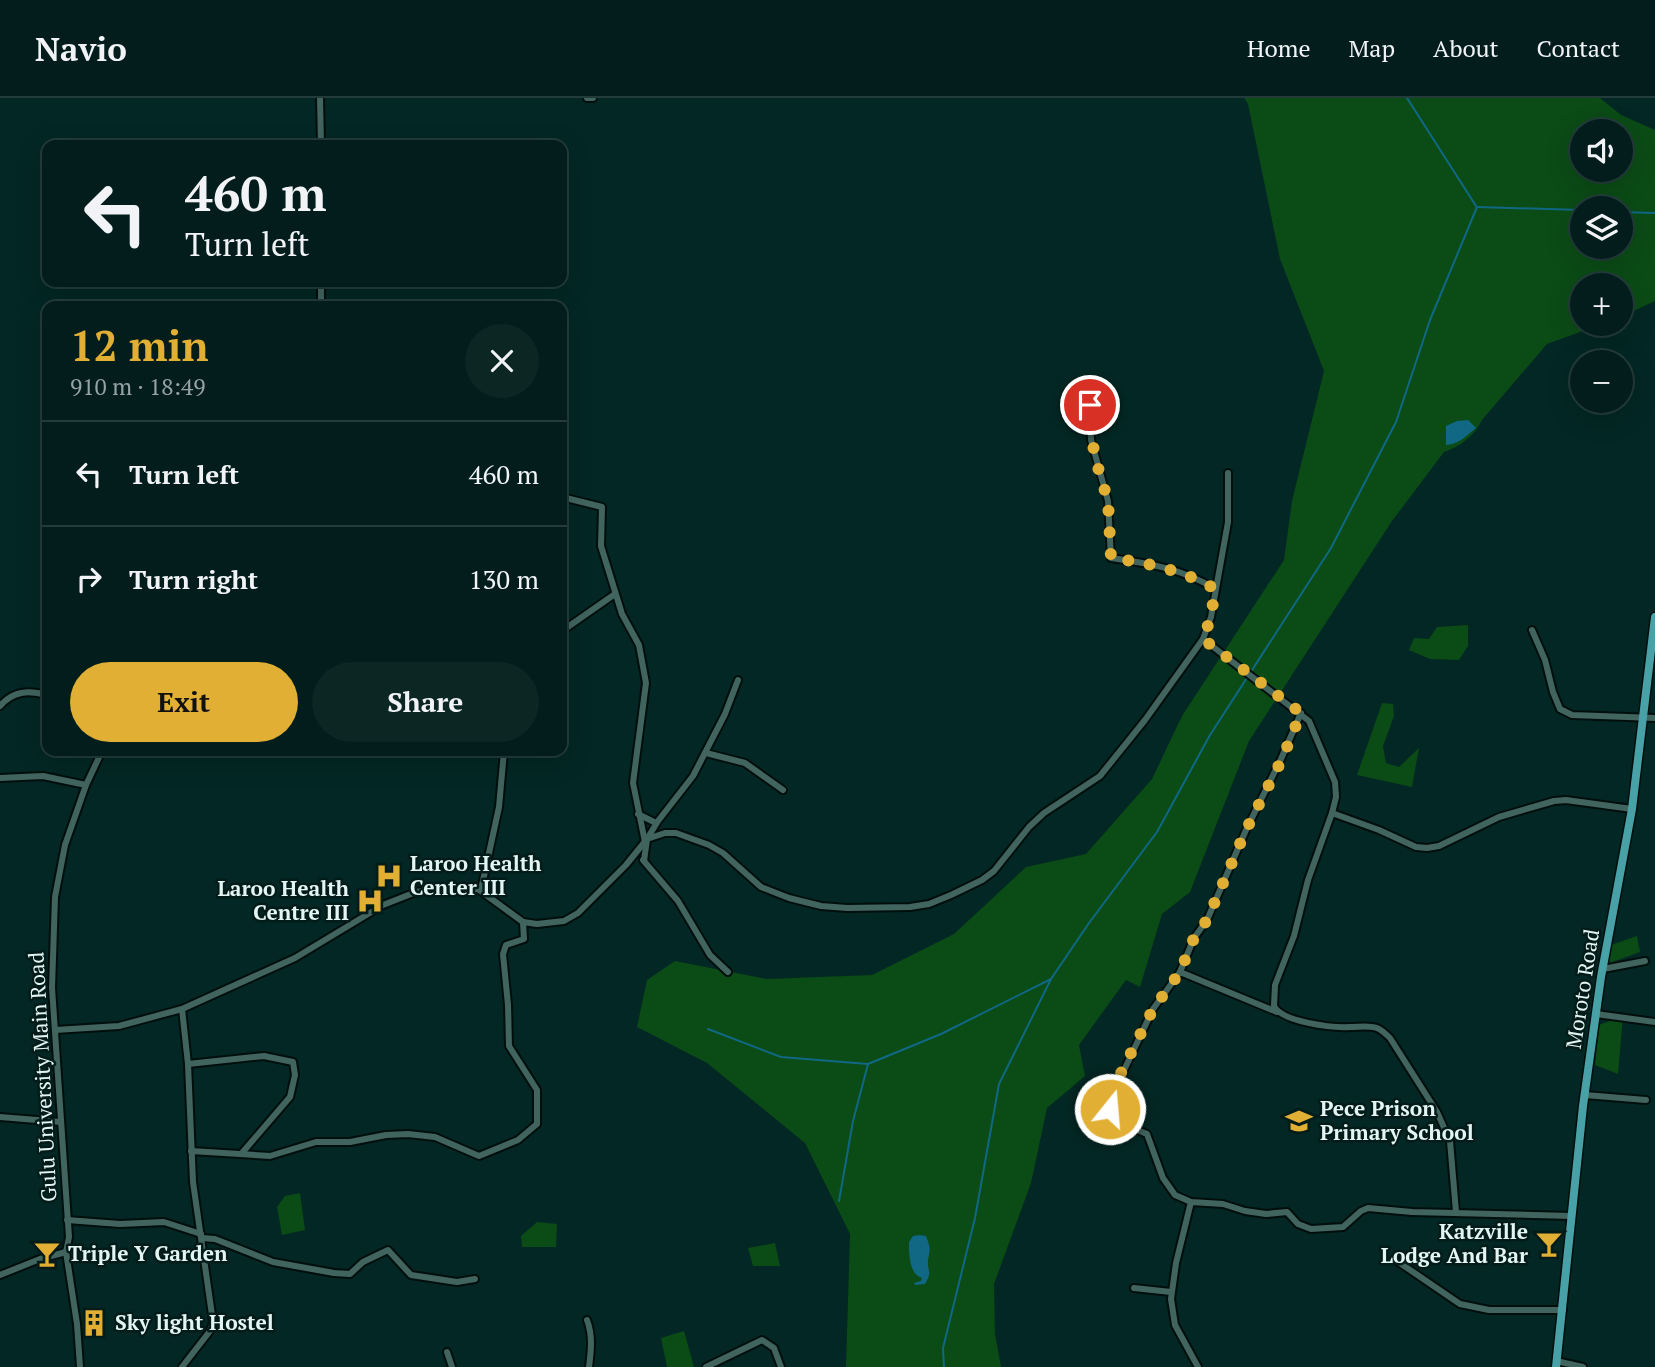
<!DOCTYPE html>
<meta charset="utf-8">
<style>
body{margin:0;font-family:"PT Serif",serif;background:#0c2624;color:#f1f3f6;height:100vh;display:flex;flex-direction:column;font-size:26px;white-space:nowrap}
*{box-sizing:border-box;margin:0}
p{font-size:23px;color:#96a2a3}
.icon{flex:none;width:38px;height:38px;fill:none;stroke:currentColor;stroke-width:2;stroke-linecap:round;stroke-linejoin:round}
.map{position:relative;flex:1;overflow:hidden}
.drawer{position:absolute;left:42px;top:203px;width:525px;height:455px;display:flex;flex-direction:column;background:#021d1b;border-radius:14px;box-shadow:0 7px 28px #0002,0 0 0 2px #233b3a}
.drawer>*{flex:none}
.banner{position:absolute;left:42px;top:42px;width:525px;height:147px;border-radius:14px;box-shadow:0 7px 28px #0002,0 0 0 2px #233b3a;background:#021d1b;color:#f1f3f6;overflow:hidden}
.fabs{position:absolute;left:1570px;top:21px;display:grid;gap:14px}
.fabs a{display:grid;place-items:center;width:63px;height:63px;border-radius:50%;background:#021d1b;box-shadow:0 7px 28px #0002,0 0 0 2px #233b3a;font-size:35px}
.pin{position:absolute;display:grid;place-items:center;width:60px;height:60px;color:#fff;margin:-30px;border:4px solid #fff;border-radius:50%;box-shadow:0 2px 7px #0007}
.me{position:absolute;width:77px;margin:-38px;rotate:17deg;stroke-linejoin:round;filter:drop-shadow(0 0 5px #0008)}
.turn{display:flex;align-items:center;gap:24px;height:147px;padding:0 28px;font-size:32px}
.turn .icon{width:91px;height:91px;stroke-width:2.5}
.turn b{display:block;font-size:49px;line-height:60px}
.round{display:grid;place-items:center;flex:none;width:74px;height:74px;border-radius:37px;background:#0c2624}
.head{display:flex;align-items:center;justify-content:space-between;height:119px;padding:0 28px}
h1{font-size:42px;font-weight:700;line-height:52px;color:#e1af34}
.cta{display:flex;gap:14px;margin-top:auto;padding:14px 28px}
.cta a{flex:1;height:80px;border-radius:42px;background:#e1af34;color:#111;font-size:28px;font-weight:700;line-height:80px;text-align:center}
.cta a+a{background:#0c2624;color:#f1f3f6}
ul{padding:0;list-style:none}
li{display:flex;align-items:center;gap:21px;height:105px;padding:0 28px;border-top:2px solid #233b3a}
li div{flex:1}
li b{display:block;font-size:26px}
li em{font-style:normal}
header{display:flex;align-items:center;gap:42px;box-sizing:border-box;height:98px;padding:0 35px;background:#021d1b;border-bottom:2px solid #233b3a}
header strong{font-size:33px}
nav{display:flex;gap:38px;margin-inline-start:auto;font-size:24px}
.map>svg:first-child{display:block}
.green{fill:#0b4b16;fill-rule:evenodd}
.water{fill:#106885}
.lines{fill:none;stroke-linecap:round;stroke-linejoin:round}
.stream{stroke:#106885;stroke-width:2}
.minor-casing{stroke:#000f0c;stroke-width:10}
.major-casing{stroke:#000f0c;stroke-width:11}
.minor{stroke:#41645f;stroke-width:6}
.major{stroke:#48a1a7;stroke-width:8}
.route{stroke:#e1af34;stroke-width:12;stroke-dasharray:0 21.6}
.labels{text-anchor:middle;stroke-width:5;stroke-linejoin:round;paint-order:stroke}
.poi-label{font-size:21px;font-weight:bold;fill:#e3f6f3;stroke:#031c1a;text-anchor:start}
.street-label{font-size:21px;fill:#e3f6f3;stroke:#031c1a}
</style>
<header>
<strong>Navio</strong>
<nav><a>Home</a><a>Map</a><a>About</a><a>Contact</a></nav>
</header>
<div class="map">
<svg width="1655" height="1269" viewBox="0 0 1655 1269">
<rect width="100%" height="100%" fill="#032724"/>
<g class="green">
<path d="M1244,0H1600L1621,17L1655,32V203L1621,219L1620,187H1582V226H1602L1547,246L1482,322C1475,337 1460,349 1444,354L1392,423L1249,643L1190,794L1162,816L1140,889L1126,882L1079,947L1085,978L1047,1010L1031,1085L994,1186L995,1236L1001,1269H846L850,1136L805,1045L707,965L637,929L647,882L675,863L767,881L872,877L954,836L1026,769L1086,756L1152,681L1182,618L1284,462L1292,403L1324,273L1280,161L1248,6ZM1582,33H1620V72H1582ZM1582,110H1620V149H1582Z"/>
<path d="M1468,527V548L1459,562L1430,561L1409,552L1414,540L1429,541L1437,529Z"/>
<path d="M1382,605L1393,606L1394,618L1383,648L1386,665L1399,669L1419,650L1412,689L1357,677Z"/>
<path d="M1637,838L1640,854L1607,866L1608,848Z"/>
<path d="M1623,918L1618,976L1595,967L1599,927Z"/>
<path d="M300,1095L305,1132L282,1137L277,1109L285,1098Z"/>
<path d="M537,1124L557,1126L556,1149H522L521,1138Z"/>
<path d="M775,1145L780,1168H753L748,1150Z"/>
<path d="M684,1233L694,1269H667L661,1240Z"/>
</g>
<g class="water">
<path d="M1468,322L1476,330C1467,337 1458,347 1446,347V328L1457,323Z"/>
<path d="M920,1137L926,1138C931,1151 930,1151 928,1162C927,1174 933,1173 925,1186L915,1187L914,1185L921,1183L922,1180C909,1176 909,1156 909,1144L913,1138Z"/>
</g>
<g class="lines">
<g class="stream">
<path d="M1407,0L1476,108"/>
<path d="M1478,109L1582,112"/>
<path d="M1620,114L1655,115"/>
<path d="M708,931L781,959L868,966"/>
<path d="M839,1103L853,1023L868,966L941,936L1051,881"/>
<path d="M944,1269L943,1250L975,1120L999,986L1051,881L1089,825L1157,734L1210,637L1331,450L1396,324L1430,222L1477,109"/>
</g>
<defs>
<g id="minor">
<path d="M320,0L321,47"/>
<path d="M587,0H593"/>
<path d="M321,184V208"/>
<path d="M1089,284L1091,342L1108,403L1111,460C1147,465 1184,471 1215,491"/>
<path d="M562,399L602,409L601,448L622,516L639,547L646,585L633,685L645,744"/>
<path d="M1532,532L1545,562L1553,594L1560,611L1572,617L1655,620"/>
<path d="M562,533L615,496"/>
<path d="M1203,541L1309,623L1335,684L1336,699L1332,715L1379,732L1416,749L1427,750L1439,748L1499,719L1554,703L1566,702L1632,711"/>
<path d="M0,608C13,593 28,592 47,597"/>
<path d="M706,655L745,665L783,692"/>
<path d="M0,680L43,678L86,687"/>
<path d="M1332,715L1308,782L1294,838L1275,887L1274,908C1282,924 1332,930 1350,929C1359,929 1368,927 1377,930C1382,932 1386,936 1390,940L1437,1014L1450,1043L1456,1114"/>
<path d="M638,716L656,725"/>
<path d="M643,762L678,803L710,857L728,874"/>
<path d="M644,763L647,741L658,723L693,678L725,616L738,582"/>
<path d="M481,792L499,709L504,653"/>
<path d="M1603,871L1645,863"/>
<path d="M1180,874L1194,840L1207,822L1246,732L1281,661L1301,615"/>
<path d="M1277,914L1180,874L1153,911L1109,1004C1112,1031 1126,1026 1147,1036L1163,1080L1175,1097L1191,1104L1223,1106L1245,1113L1266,1116L1287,1114L1298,1126L1311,1131L1343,1129L1361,1113L1368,1110L1412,1114L1572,1118"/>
<path d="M1596,916L1655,924"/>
<path d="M55,932L119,928L182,911L295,860L383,807L416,794L439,790L478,791L523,824L537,826L564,823L578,815L626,767L647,741L665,735H676L709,747L723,755L761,789L789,800L821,808L847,810L910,809L929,806L951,797L982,782L994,773L1029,729L1044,715L1100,678L1145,622L1203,541L1211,519L1228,424V375"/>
<path d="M188,966L264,958L293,964L295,977L290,999L242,1055"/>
<path d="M1585,997L1646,1002"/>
<path d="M0,1019L61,1024"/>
<path d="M191,1053L270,1058L316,1044H350L386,1037L408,1036L435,1039L479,1058L518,1042L537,1026V992L509,948L508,907L503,856L506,847L524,841L523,824"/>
<path d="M1191,1104L1176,1165L1171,1201L1175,1227L1198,1269"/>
<path d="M67,1122L120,1126L164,1124L201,1136"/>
<path d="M202,1140L215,1141L273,1164L334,1175L350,1176L363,1164L388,1152L411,1177L457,1184L475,1181"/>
<path d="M1394,1161L1460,1206L1489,1212H1563"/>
<path d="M0,1177L40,1161L66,1154"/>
<path d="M1134,1190L1171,1194"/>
<path d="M587,1222C593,1238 591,1253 589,1269"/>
<path d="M447,1254L452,1269"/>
<path d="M1556,1263L1583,1269"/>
<path d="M80,1269L77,1226L66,1154L69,1139L52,890L55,799L65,747L86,687L102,653"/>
<path d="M182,1269L210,1233L213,1224L193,1084L188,966L182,911"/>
<path d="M706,1269L762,1242L774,1250L781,1269"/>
</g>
<path id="major" d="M1556,1269L1583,1008L1601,879L1632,711L1655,519"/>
</defs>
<use href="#minor" class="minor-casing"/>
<use href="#major" class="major-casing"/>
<use href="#minor" class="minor"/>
<use href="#major" class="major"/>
</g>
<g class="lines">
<path class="route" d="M1090,307L1094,356L1108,403L1111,460C1147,465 1183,472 1215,491L1211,519L1203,541L1301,615L1282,661L1246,732L1207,822L1194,840L1180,874L1153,911L1112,993L1108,1003L1110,1011"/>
</g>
<defs>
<symbol id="hospital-bare" viewBox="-9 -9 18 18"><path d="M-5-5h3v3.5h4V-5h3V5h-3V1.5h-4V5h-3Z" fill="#e1af34" stroke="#031c1a" stroke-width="2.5" paint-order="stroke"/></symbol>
<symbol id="school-bare" viewBox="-9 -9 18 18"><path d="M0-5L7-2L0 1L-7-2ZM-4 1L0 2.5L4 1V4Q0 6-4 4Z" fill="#e1af34" stroke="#031c1a" stroke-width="2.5" paint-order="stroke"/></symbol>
<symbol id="bar-bare" viewBox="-9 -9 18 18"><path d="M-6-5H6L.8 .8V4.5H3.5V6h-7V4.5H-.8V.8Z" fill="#e1af34" stroke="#031c1a" stroke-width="2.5" paint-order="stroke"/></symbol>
<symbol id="building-bare" viewBox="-9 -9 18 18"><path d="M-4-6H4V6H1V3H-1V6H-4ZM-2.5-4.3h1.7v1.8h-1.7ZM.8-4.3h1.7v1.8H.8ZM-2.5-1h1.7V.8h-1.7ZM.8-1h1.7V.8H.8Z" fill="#e1af34" stroke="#031c1a" stroke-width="2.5" paint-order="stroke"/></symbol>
</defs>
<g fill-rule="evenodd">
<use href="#hospital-bare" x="370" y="759" width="38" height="38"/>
<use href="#hospital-bare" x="351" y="784" width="38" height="38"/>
<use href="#school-bare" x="1280" y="1004" width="38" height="38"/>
<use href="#bar-bare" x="1530" y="1127" width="38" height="38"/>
<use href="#bar-bare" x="28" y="1137" width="38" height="38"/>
<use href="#building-bare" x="75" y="1206" width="38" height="38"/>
</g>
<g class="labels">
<g class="poi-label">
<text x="410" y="773">Laroo Health<tspan x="410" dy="24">Center III</tspan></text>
<text x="349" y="798" text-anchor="end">Laroo Health<tspan x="349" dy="24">Centre III</tspan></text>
<text x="1320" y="1018">Pece Prison<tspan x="1320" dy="24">Primary School</tspan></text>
<text x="1528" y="1141" text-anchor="end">Katzville<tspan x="1528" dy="24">Lodge And Bar</tspan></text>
<text x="68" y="1163">Triple Y Garden</text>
<text x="115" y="1232">Sky light Hostel</text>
</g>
<g class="street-label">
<text transform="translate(1583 891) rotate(-81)" y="7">Moroto Road</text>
<text transform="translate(43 979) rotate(-93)" y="7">Gulu University Main Road</text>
</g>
</g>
</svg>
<div class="fabs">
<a><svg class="icon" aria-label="sound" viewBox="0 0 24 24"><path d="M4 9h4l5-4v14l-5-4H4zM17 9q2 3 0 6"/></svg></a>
<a><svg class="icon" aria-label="layers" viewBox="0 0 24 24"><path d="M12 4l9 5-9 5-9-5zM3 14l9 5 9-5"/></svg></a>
<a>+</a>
<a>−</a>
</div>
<div class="pin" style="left:1090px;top:307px;background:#d93025"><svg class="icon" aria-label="arrive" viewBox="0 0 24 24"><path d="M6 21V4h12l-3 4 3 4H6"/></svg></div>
<svg class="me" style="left:1110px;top:1011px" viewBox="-20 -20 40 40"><circle r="17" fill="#e1af34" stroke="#fff" stroke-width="3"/><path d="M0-11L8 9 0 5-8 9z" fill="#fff"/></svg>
<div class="banner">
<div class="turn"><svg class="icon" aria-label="left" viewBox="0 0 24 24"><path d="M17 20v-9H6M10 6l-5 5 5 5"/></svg><div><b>460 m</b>Turn left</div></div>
</div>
<section class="drawer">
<div class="head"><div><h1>12 min</h1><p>910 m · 18:49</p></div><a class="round"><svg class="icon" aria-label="close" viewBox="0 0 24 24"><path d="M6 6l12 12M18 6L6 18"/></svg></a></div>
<ul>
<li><svg class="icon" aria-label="left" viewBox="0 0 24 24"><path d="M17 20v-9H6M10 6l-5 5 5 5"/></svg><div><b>Turn left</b></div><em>460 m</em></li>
<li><svg class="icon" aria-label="right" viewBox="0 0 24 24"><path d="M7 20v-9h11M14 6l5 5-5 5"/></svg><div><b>Turn right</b></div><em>130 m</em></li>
</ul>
<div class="cta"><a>Exit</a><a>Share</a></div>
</section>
</div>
